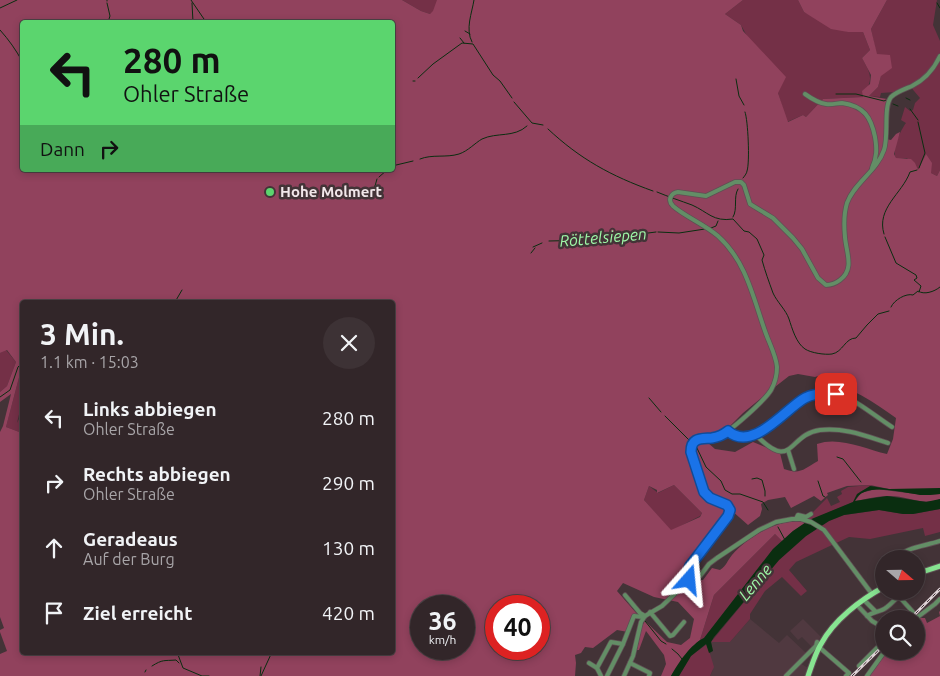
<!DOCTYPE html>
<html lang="de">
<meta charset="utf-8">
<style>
body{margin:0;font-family:Ubuntu,sans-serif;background:#3d3235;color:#f1f3f6;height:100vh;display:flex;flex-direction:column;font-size:19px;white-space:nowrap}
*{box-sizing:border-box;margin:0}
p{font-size:16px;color:#a8a5a8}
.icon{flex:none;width:28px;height:28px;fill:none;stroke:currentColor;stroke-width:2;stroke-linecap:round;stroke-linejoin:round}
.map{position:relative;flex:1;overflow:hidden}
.drawer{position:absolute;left:20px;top:300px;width:375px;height:355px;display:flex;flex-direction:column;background:#322629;border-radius:5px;box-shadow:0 2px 8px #0003,0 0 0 1px #4d4346}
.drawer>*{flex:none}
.banner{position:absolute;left:20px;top:20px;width:375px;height:152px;border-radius:5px;box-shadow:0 2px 8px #0003,0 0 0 1px #4d4346;background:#5bd56e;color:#111;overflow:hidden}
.needle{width:32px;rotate:110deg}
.tools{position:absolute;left:875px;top:550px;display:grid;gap:10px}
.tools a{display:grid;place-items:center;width:50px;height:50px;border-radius:50%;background:#322629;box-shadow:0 2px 8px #0003,0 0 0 1px #4d4346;font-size:25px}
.speed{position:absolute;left:410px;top:595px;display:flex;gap:10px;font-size:25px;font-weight:700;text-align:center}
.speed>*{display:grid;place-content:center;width:65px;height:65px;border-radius:50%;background:#322629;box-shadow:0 2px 8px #0003,0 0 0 1px #4d4346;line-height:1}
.speed small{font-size:12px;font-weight:400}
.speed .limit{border:8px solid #d22;background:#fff;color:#111}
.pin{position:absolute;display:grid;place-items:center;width:42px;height:42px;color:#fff;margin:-21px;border-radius:10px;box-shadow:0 2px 8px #0006}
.me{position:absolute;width:55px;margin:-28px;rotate:18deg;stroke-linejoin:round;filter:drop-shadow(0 0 4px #0008)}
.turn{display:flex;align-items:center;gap:18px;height:105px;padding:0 20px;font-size:22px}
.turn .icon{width:65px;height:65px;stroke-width:2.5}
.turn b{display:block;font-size:35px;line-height:42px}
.then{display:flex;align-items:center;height:48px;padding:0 20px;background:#0003;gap:10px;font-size:19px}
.round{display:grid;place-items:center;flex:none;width:52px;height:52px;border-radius:26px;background:#3d3235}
.head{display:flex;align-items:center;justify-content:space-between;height:85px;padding:0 20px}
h1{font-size:30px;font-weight:700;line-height:38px}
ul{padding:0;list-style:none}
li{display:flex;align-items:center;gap:15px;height:65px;padding:0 20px}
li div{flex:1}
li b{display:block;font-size:19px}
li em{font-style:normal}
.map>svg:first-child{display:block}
.built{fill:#503940}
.green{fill:#743047}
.forest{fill:#91425d;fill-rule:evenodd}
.water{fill:#0a2e10}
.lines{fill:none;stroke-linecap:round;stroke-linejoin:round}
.stream{stroke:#0a2e10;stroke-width:1}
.minor-casing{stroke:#5f5054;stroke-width:5.5}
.major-casing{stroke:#5f5054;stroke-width:7}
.minor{stroke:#638e66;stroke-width:4}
.major{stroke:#87e491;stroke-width:5}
.rail-casing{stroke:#e0d4d8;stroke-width:3}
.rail{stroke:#433337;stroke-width:1;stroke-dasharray:4;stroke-linecap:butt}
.route-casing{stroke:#114b97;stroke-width:12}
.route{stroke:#1a73e8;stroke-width:9}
.poi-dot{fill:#5bd56e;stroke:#433337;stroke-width:2}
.labels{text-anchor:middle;stroke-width:5;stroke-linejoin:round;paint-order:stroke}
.poi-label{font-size:15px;font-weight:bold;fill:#f2e7ea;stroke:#433337;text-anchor:start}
.water-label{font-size:16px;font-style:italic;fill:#9ef8a7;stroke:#433337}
</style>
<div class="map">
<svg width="940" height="676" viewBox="0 0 940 676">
<rect width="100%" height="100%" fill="#433337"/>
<g class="built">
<path d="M750,619L779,643L787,635L806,653L798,662L808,668L805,676H710L713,670L709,655L713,650L711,642H730Z"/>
<path d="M803,619L821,637L812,647L802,637L798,640L790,631Z"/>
</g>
<g class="green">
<path d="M402,0H437L459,5L430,14L421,11Z"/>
<path d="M743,0H798L804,12L848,32H863L870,50L862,58C872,76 873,79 863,97L823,99L806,117L803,115L787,122L778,93L741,25L725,14Z"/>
<path d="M887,0H937L933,25L940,41V170L937,176L931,173L926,154L918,171L907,158L896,159C892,149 900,131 906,123L901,120L905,107L910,111L913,110L915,103L920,98L909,85L895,92L881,93L880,97L869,96L878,87L881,76L871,29Z"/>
<path d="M6,350L16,362L7,386L0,392V353Z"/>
<path d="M22,366V401L17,423L22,413V433L6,427Z"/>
<path d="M674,485L702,513L700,516L671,531L644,500L649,486L658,493Z"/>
<path d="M870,485L872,486L860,492L853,502L811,520L807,518L827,498L831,506L840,502L837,497L842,494L841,491L848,487Z"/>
<path d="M940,509V532L925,536L923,528L870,539L849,537L796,562L789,570L807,591L801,596L782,577L765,591L750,614V619L730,642H711L779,560L806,536L829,521L844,515L879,510L903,514H913Z"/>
<path d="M775,534L782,541L773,549L704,638L700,640L714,595Z"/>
<path d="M707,644L714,667L710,676H679L691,656Z"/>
</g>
<g class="forest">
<path d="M0,0H402L421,11L430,14L433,11L437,0H743L725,14L741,25L743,31L786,77L778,93L788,122L803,115L806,117L823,99L863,97L862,91L870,84L871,75L862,58L870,50L863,32H848L831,29L804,12L798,0H887L871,29L877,54L890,55L892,68L881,76L878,87L869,96L887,99L886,139L891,140L896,134L900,132L894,154L896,158L911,159L915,163L918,170L926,154L932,163L931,173L937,176L940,170V490L889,489L870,485L847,486L827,493L828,495L821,501L814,496L791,508L785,497L768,500L761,504L762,509L760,516L748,525L731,510L732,514L724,528L686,564L683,579L689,583L703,580L712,568L720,570C727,565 727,561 732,555C747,537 782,516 806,523L793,531L782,541L775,534L714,595L700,640L689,650L671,676H661L666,664L664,655L646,631L639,650H637L642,626L645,621L667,642L681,645L690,638L694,619L678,602L654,597L623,583L617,591L637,614L633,616L628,632L617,630L593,648L585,647L581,653L575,655L576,663L575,676H0V654L7,651L0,632V630L4,628L0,617V432L3,426L11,394L0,402V392L7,386L16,362L7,350L0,353ZM22,22H392V170H22ZM22,302H392V652H22V433L6,427L22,366ZM798,374L815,377L818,376L823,378L825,381C852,387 873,402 896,418L893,439L887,454C865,449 839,436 817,444L818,461C804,469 800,475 784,469L780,453L753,442L735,452L715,449L700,436L725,431L743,413L771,390L789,376ZM674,485L702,513L700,517L671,530L644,500L649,486L657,490V493ZM421,606H464V649H421ZM496,606H539V649H496Z"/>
<path d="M876,489L924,495L940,494V499C924,506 907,496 890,496C878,496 866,499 855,501L861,493Z"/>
<path d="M940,611V676H868L886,651L889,653L916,651V621L920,618H925L927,623L940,616L939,612Z"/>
</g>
<path class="water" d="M870,486L889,489L940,488V494C933,495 927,495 920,495C903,493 863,481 855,501L887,496L926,502L940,499V509L913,514H903L879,510L844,515L829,521L806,536L779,560L714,637L711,642L713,651L709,653L706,644L691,656L679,676H671C678,663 691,644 704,638L773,549L793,531L809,520L853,502L857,494Z"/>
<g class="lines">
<g class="stream">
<path d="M107,0V1"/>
<path d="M191,0L206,22"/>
<path d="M107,3L110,16L109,19"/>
<path d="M192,3L193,22"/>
<path d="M937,3L940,8"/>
<path d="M0,8L17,0"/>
<path d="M0,30C9,40 16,50 22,61"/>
<path d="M465,31L470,34"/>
<path d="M460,38L464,43"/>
<path d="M472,42C465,29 472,13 474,0"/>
<path d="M418,78L433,64L462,43L473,44L493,75L500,81L512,98"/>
<path d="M736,79L739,96L744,105"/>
<path d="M413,81H415"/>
<path d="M836,94H856L884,101L886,100"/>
<path d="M906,98L910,100"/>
<path d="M514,102L532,123L543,125"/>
<path d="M893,104L898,106"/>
<path d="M910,109L918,120"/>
<path d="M918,122L925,153L919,168"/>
<path d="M548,129C580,159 611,176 653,191"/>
<path d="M21,135L22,131"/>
<path d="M420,159C432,154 446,158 459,154C468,151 475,143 482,139C497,132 514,138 527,126"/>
<path d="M392,166L413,161"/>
<path d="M379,177L387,170"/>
<path d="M743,178C744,177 747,173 747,171C750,162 748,120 745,112"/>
<path d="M657,192C669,197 681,201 692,205C708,212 713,222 733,219L744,231L749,232L757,239L764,255L762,260C765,271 769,282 773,293C777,302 786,310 789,319C792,328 796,343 805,349C811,353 825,355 832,354C843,352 845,338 856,338L867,325L878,314L889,311"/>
<path d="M370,193L375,186L377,179"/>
<path d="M733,217C738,209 733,197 738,189"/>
<path d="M711,228L716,226L718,221"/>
<path d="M658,232L679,233L705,229"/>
<path d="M884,234C876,208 902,194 910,172L917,170"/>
<path d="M885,237L896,263L916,275L917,278L914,280L921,286L919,292"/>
<path d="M549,241L594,240L656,232"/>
<path d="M533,247L542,243"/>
<path d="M531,253L535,248"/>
<path d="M175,302L182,290"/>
<path d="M891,307C894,300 906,293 913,295L918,291C924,295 934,292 940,287"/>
<path d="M0,397L10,390L18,367L22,363"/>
<path d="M649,398L661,412"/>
<path d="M665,416L691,442"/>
<path d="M696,446L706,467L721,481L725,490L732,494H740L763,502L768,510"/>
<path d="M837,457L843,459L861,482"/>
<path d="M752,479L757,478L762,480L765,491V496"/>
<path d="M818,481L823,496L825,497"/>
<path d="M778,527L785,540"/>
<path d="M645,621L661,641L666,644"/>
<path d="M672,649L678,654L682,659"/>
<path d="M177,652L183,668L202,676H209"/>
<path d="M152,666C163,659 164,661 176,660L179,663"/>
<path d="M145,672L146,670"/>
<path d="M260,676L261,667"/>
<path d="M261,676L272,652"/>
</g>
<defs>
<g id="minor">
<path d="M805,94C812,99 818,103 826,104C832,105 837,103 842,103C864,106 871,117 875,137C877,149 877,157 872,168"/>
<path d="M728,431C753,453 786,407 806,398C815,393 826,392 836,394C853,397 876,417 892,427"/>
<path d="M756,435C793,473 788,434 820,430C843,427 866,436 888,443"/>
<path d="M788,450L794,469"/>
<path d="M796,519L798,515L806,517L811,514"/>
<path d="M895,559C905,547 926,546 940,541"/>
<path d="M689,580L688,572L689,568L727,518L730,512L727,505C720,502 711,500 706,494C699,487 690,455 691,445C698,434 709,440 719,436C730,432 765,400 771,390C775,383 777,375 777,367C776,355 769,343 765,331C753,297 746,261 718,236C704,224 684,216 673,206C667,200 671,193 678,192L706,196L735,182H741L744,185L750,204L773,218L793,238L802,249L818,278L826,285C832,285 836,283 840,280C855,269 846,252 845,237C844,227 844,213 847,203C854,183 877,171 884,150C889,136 883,107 891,97C896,92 905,89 912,86C924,80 934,69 940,56"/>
<path d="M894,591L913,612"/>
<path d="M625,595L640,613L645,616"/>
<path d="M864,600L875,611"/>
<path d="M857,605L872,621L884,628"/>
<path d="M650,612L670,636L673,635L684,622"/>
<path d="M867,616C873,612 877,612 882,610C888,608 893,601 898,597"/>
<path d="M915,619L935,604L940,599"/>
<path d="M819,647L849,673L846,676"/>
<path d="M589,663L597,668L601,676"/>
<path d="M630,663L650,673L649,676"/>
<path d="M859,666L884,641"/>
<path d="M597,668L611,642L623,644"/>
<path d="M607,676L623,644L634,616L643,617"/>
<path d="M624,676L633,656L641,622L645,616L662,606L687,582L700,576L709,564L717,558L759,530L776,522L792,519H801L811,522L824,530L872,594"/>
<path d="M786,676L816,646L817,642"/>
<path d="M867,676L885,651"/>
</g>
<g id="major">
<path d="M916,574L940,566"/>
<path d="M808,676C812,665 815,654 821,644C834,620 860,600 884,587"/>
</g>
</defs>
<use href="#minor" class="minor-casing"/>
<use href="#major" class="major-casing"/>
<use href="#minor" class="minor"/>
<use href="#major" class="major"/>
<defs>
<g id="rail">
<path d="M910,619L940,589"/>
<path d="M852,676L884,645"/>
</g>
</defs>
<use href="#rail" class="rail-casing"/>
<use href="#rail" class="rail"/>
</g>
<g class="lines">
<defs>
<path id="route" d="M689,580L688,572L690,566L728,516L730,510L727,505L710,498L704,492L691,452C691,437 701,439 712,438C718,437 723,435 728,431C753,453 786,408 805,398C815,393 825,393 836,394"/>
</defs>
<use href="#route" class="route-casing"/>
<use href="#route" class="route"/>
</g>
<circle class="poi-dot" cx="270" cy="192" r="5"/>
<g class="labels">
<g class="poi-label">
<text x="280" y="197">Hohe Molmert</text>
</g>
<g class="water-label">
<text transform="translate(603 237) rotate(-5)" y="6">Röttelsiepen</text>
<text transform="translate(755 582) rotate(-50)" y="6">Lenne</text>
</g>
</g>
</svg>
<div class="tools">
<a><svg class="needle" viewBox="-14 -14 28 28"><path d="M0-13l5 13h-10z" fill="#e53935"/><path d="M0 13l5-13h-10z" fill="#a8a5a8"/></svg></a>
<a><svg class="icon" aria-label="search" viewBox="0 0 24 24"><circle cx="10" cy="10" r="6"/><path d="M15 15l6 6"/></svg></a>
</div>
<div class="speed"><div>36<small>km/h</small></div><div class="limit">40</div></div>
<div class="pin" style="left:836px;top:394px;background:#d93025"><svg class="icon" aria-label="arrive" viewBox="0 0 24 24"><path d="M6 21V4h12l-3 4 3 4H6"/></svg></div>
<svg class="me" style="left:689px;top:580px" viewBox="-20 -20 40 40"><path d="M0-17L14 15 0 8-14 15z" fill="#1a73e8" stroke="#fff" stroke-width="4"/></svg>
<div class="banner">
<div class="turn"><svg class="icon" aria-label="left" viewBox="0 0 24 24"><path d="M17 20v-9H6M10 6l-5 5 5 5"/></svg><div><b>280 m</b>Ohler Straße</div></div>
<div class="then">Dann<svg class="icon" aria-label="right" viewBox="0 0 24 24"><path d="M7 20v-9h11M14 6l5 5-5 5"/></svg></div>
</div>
<section class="drawer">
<div class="head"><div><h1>3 Min.</h1><p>1.1 km · 15:03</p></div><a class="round"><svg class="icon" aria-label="close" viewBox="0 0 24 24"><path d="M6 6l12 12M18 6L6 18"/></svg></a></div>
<ul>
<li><svg class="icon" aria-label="left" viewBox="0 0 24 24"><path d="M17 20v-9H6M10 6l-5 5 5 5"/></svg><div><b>Links abbiegen</b><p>Ohler Straße</p></div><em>280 m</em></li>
<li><svg class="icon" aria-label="right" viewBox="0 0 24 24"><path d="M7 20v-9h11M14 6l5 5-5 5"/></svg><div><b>Rechts abbiegen</b><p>Ohler Straße</p></div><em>290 m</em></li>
<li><svg class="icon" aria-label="ahead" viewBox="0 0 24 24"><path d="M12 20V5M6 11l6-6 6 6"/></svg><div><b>Geradeaus</b><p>Auf der Burg</p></div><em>130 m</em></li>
<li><svg class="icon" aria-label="arrive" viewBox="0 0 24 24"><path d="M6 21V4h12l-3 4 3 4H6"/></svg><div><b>Ziel erreicht</b></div><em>420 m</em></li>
</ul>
</section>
</div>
